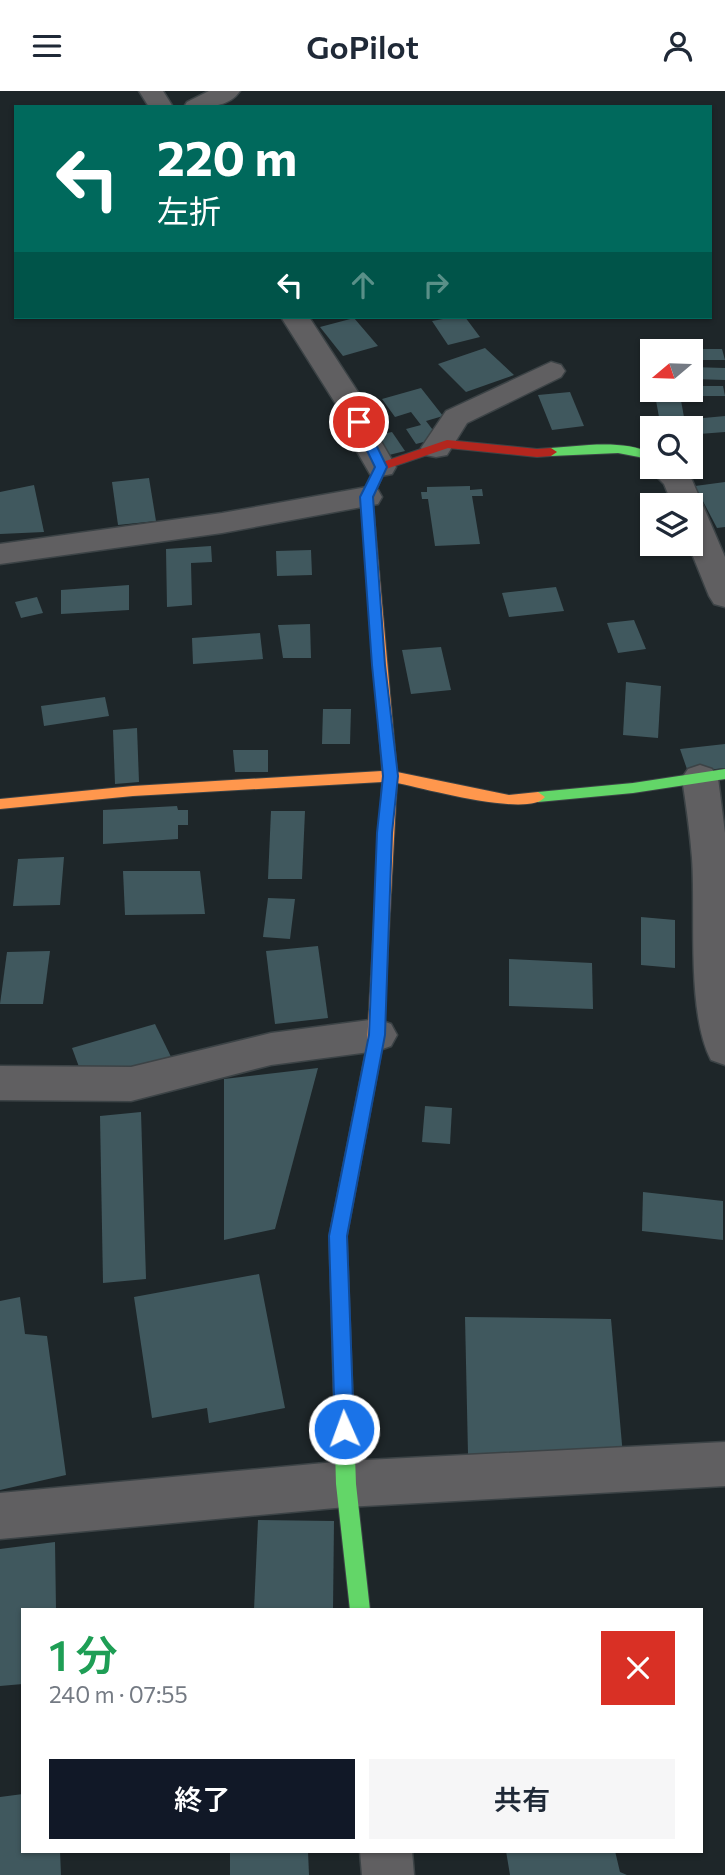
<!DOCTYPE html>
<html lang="ja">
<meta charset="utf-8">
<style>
body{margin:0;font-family:Commissioner,"Noto Sans JP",sans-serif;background:#f6f6f7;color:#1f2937;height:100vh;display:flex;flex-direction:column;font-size:26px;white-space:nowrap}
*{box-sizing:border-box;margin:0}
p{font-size:23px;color:#747a83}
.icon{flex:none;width:38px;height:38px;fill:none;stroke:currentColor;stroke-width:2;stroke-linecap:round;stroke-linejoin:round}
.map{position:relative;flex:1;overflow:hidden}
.sheet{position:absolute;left:21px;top:1517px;width:682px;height:245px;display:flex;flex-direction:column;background:#fff;border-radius:0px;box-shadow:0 2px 5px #0004}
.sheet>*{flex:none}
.top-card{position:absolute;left:14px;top:14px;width:698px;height:214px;border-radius:0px;box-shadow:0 2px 5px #0004;background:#00695c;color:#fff;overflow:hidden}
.needle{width:46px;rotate:251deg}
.controls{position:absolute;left:640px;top:248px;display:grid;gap:14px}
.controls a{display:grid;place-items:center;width:63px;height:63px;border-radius:0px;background:#fff;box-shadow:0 2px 5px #0004;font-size:35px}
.pin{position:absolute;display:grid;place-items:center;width:60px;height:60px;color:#fff;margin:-30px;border:4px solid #fff;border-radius:50%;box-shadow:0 2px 7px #0007}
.me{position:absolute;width:77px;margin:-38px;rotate:358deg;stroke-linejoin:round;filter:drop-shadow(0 0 5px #0008)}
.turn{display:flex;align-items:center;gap:24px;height:147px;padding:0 28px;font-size:32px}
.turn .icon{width:91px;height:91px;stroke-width:2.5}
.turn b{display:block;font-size:49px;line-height:60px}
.lanes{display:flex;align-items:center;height:66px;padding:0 28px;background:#0003;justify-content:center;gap:35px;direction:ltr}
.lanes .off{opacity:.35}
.round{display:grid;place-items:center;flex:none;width:74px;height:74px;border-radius:0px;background:#f6f6f7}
.overview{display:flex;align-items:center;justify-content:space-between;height:119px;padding:0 28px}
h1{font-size:42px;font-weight:600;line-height:52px;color:#1e9e55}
.primary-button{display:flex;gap:14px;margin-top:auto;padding:14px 28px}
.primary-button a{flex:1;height:80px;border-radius:0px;background:#111827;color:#fff;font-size:28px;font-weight:600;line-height:80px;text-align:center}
.primary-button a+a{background:#f6f6f7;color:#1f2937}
header{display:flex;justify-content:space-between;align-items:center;height:91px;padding:0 28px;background:#fff;font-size:32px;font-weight:600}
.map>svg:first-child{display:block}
.building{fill:#40585e}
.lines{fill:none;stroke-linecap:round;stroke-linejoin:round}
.street-casing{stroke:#3c4346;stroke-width:3}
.fast-casing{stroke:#3c4346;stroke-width:2}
.slow-casing{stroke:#3c4346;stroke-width:2}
.jam-casing{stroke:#3c4346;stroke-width:2}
.street{fill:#605f61;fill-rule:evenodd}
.fast{fill:#63d668;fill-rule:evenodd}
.slow{fill:#ff974d;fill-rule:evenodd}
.jam{fill:#b3261e;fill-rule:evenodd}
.route{fill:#1a73e8;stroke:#114b97;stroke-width:2}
</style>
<header><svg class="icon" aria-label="menu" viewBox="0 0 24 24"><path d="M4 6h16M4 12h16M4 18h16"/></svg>GoPilot<svg class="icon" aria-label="person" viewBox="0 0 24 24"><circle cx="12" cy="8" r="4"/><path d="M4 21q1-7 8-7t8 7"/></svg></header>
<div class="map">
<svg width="725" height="1784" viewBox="0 0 725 1784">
<rect width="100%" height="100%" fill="#1e2629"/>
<g class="building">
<path d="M454,226H465L480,246L448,254L432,230Z"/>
<path d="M354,227L378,255L343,265L320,236Z"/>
<path d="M485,257L514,284L466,301L438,273Z"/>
<path d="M691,258H722L725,269H691Z"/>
<path d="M691,276L725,277V289L693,288Z"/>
<path d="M694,295H723L725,305H695Z"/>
<path d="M421,297L443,325L426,330L439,347L416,353L406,338L421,334L411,321L395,326L382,308Z"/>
<path d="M570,301L584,335L552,339L538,304Z"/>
<path d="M655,304H680L684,326H659Z"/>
<path d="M725,325V341L699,343L693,328Z"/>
<path d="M392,341L405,360L389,364L377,344Z"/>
<path d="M149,387L156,430L118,434L112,391Z"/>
<path d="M725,391V436L717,437L695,395Z"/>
<path d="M34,394L44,441L0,443V401Z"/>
<path d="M470,395V399L482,398L483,405H472L480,453L435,455L428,408H422L421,401H427V396Z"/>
<path d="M211,455L212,471L191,472L192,514L167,516L166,458Z"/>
<path d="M311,459L312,484L277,485L276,460Z"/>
<path d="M129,494V519L61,523V499Z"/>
<path d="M556,496L564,520L509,526L502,502Z"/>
<path d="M37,506L43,522L21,527L15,511Z"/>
<path d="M634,529L646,558L618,562L607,532Z"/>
<path d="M310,533L311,567H283L278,534Z"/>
<path d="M260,542L263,568L193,573L192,547Z"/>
<path d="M441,556L451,599L411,603L402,559Z"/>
<path d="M626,591L661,595L658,647L623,644Z"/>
<path d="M105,606L109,625L44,635L41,615Z"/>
<path d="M323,618H351L350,653H322Z"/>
<path d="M137,637L139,691L115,693L113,639Z"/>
<path d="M725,653V677L688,681L680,658Z"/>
<path d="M233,659H268V681H235Z"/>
<path d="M177,715L178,719H188V734H178V748L103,753V719Z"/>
<path d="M271,720H305L302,788H268Z"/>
<path d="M64,766L60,814L13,815L18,768Z"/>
<path d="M123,780H200L205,823L125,824Z"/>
<path d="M268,807L295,808L290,848L263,846Z"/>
<path d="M641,826L675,829V877L641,874Z"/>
<path d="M318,855L328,927L275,933L266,860Z"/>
<path d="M50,860L43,913H0L7,861Z"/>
<path d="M509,868L592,872L593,918L509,915Z"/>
<path d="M155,933L175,974L85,992L72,957Z"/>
<path d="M318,977L275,1138L224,1149V988Z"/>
<path d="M425,1015L452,1017L450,1053L422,1051Z"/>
<path d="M141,1021L146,1188L103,1192L100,1025Z"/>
<path d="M643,1101L723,1110V1149L642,1140Z"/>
<path d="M259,1183L285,1317L209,1332L207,1317L152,1327L134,1206Z"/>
<path d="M20,1206L25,1243L47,1245L66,1384L0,1399V1210Z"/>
<path d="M465,1226L611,1228L623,1365L468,1363Z"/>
<path d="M258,1429L334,1430L333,1519H254Z"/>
<path d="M55,1451L56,1519H23V1593L0,1595V1458Z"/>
<path d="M23,1703V1760H60L61,1784H0V1706Z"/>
<path d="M230,1760H308L309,1784H230Z"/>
<path d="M506,1760H615L620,1781L627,1784H510Z"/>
</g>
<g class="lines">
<defs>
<g id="street">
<path d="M139,0H163L173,16H149Z"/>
<path d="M209,0H240C228,18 203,16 184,16L187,11Z"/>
<path d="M281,226H309L369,318L378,345L396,376L392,383L381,385L370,383L348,345L339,318Z"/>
<path d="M551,271L561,274L565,280L561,286L467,332L447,364L436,366L425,364L421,357L446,320Z"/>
<path d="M651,369L653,376H681L692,389L725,466V516L714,513L709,505L688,453H691V415H673L664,393L647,376Z"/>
<path d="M367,396L378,399L382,406L378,413L222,442L0,473V453L222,422Z"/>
<path d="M700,674L712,678L718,687L725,742V974L711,969C686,921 696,824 692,767C690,740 686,714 682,687L688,678Z"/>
<path d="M377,928L391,933L397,944L391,955L377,960L271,974L131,1010L0,1009V975L131,976L271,942Z"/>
<path d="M725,1351V1395L346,1416L0,1448V1402L346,1370Z"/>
<path d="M360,1760H412L414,1784H362Z"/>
</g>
<g id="fast">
<path d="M589,354C610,353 633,353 653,363V372L639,366L618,362L551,365L545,361L551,357Z"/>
<path d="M725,678V688L633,702L538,711L531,706L538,701L633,692Z"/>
<path d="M375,946L381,948L383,953L347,1145L356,1393L370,1519H350L336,1393L329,1145L367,953L369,948Z"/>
</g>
<path id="slow" d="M368,418L374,422L397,681L509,704L538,701L545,706C529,727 423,697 397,692L383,953L381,958H369L367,953L382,691L133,705L0,718V708L133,695L382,680L362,422Z"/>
<path id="jam" d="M447,349L537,358L551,357L557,361L551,365L537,366L448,357L386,378L373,406L372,425H364L361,406L377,373Z"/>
</defs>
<use href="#street" class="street-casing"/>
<use href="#fast" class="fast-casing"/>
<use href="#slow" class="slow-casing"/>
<use href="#jam" class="jam-casing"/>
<use href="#street" class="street"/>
<use href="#fast" class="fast"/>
<use href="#slow" class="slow"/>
<use href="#jam" class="jam"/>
</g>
<path class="route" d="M359,328L365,331L387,376L373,406L385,574L398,685L392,742L385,944L347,1145L354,1338L351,1344L344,1347L338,1344L335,1338L329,1145L369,944L377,742L383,685L372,574L360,406L375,376L353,331Z"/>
</svg>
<div class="controls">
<a><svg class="needle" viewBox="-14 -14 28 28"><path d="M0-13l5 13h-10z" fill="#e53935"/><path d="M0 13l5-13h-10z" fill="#747a83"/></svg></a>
<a><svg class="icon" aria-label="search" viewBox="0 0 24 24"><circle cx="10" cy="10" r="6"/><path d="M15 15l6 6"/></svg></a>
<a><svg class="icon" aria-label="layers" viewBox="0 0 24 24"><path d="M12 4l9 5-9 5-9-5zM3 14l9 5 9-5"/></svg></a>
</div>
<div class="pin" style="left:359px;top:331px;background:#d93025"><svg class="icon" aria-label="arrive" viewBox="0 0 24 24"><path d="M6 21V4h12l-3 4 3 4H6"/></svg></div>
<svg class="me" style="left:344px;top:1338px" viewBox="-20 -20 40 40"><circle r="17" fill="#1a73e8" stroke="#fff" stroke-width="3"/><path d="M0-11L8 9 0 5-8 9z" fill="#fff"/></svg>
<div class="top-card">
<div class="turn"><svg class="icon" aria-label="left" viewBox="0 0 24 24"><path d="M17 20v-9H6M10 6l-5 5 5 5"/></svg><div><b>220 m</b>左折</div></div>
<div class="lanes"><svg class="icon" aria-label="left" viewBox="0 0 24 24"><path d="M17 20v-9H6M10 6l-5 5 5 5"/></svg><svg class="icon off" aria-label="ahead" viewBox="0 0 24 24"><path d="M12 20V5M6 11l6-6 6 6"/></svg><svg class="icon off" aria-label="right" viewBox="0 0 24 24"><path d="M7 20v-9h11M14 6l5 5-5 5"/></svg></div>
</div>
<section class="sheet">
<div class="overview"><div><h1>1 分</h1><p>240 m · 07:55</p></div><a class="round" style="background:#d93025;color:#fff"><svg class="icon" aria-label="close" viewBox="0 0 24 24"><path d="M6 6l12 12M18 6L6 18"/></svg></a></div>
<div class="primary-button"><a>終了</a><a>共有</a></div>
</section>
</div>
